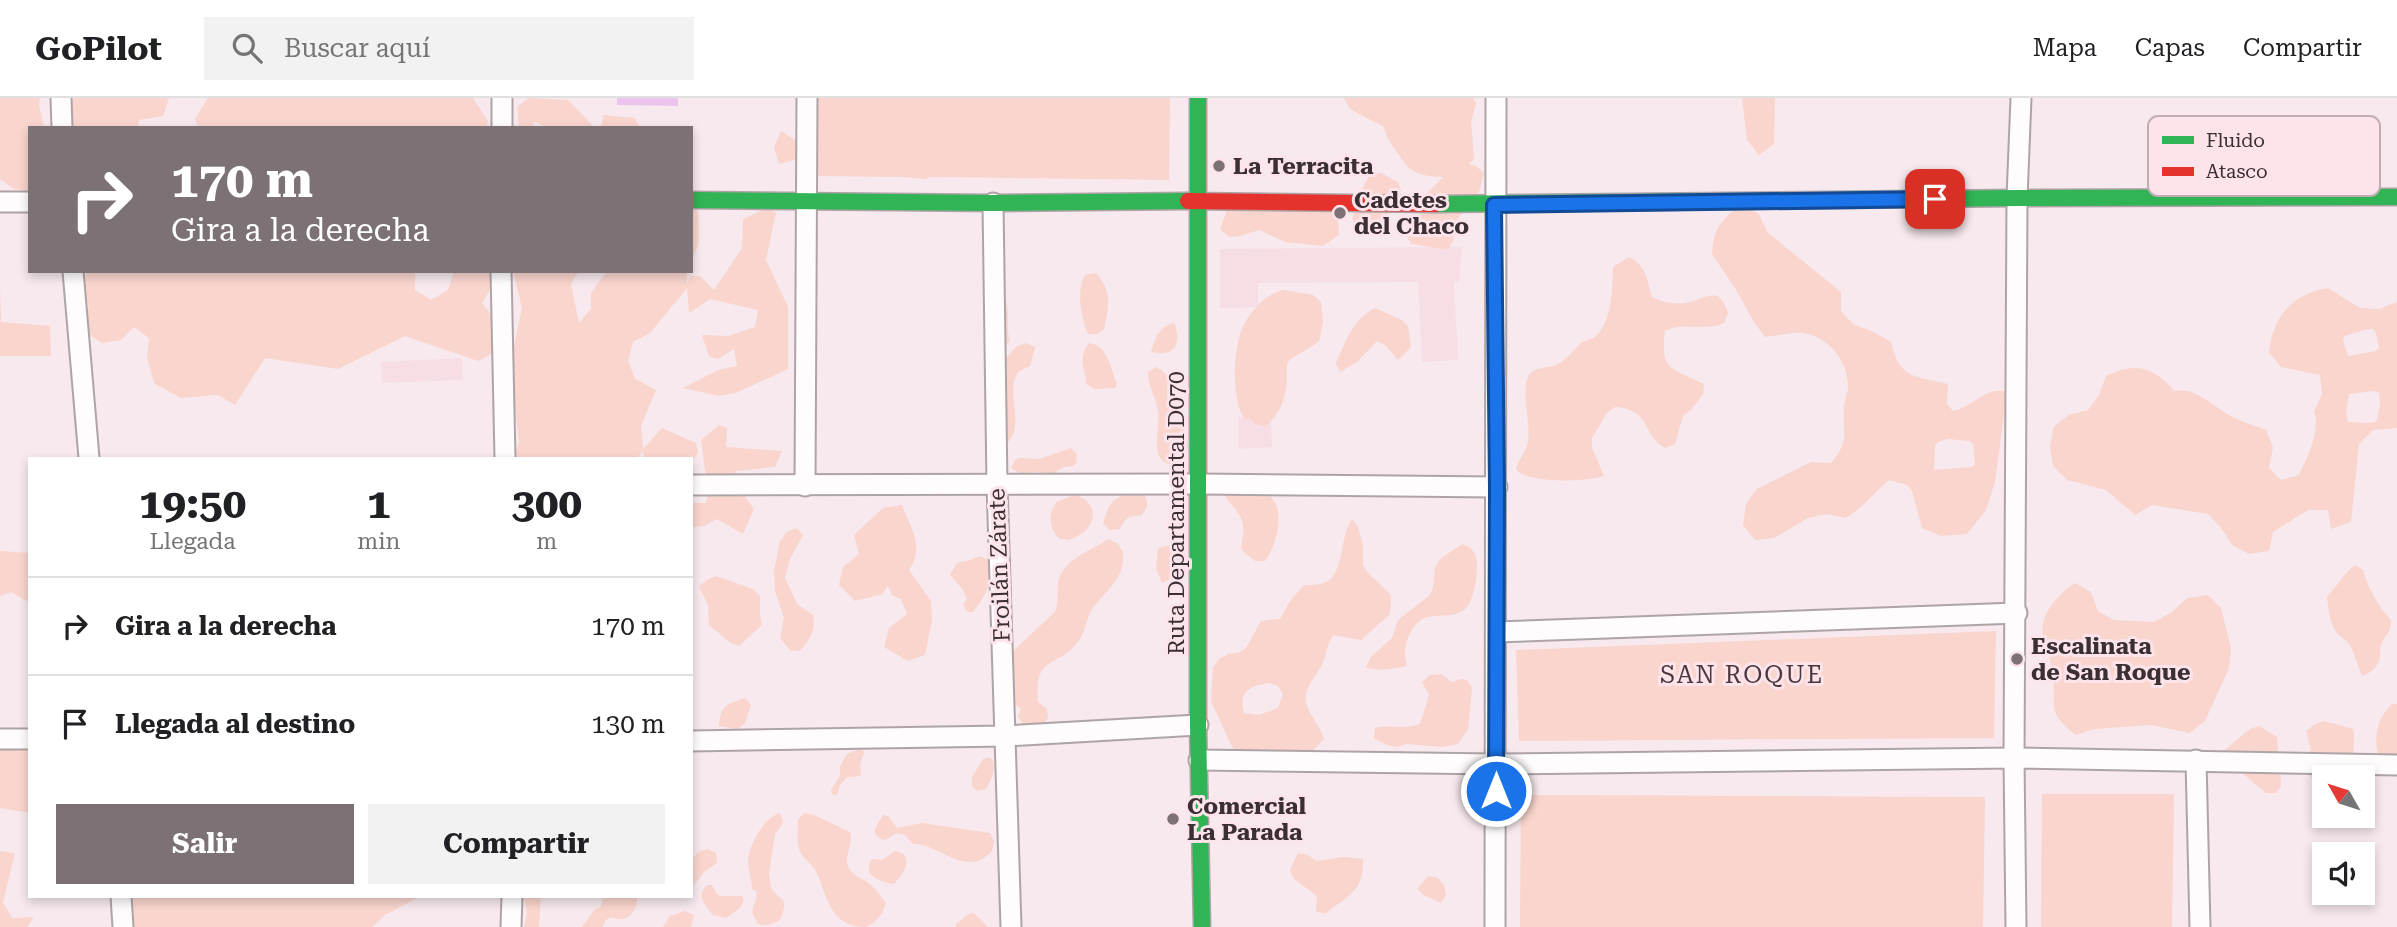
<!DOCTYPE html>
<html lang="es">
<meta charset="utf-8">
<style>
body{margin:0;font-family:"Roboto Serif",serif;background:#f2f2f2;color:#202124;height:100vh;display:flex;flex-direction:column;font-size:26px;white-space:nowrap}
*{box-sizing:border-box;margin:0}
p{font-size:23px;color:#757577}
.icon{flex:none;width:38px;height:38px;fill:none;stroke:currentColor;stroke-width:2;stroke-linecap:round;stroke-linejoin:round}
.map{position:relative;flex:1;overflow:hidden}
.details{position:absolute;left:28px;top:359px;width:665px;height:441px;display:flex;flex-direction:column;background:#fff;border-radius:0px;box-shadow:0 4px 10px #0003}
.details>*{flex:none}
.hud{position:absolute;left:28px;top:28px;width:665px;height:147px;border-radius:0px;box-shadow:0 4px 10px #0003;background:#7c7174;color:#fff;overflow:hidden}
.needle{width:46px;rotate:309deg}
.tools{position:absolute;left:2312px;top:667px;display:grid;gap:14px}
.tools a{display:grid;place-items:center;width:63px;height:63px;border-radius:0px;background:#fff;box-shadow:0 4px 10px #0003;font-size:35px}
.pin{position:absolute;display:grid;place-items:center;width:60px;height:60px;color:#fff;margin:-30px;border-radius:14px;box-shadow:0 4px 10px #0006}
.me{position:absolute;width:77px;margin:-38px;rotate:0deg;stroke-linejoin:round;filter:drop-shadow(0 0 5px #0008)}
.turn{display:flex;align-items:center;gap:24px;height:147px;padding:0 28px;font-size:32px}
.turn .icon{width:91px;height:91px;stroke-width:2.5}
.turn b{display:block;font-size:49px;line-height:60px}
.eta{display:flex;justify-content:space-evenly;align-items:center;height:119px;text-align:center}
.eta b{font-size:42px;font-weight:700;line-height:49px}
.primary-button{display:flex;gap:14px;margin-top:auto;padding:14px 28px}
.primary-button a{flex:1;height:80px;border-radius:0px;background:#7c7174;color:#fff;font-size:28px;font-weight:700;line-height:80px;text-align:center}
.primary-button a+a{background:#f2f2f2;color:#202124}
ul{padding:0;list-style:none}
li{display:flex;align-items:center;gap:21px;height:98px;padding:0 28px;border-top:2px solid #e0e0e0}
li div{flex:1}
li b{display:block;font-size:26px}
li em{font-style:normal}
header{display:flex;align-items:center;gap:42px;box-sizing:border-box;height:98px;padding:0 35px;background:#fff;border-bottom:2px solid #e0e0e0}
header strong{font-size:33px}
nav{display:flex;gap:38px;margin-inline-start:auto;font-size:24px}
.search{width:490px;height:63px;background:#f2f2f2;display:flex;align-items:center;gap:18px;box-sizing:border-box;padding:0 24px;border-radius:0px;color:#757577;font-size:26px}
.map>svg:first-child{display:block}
.built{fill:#f7dee5}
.green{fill:#f9d5ce;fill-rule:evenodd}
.water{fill:#ebc5ee}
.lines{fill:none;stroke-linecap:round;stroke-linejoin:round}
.street-casing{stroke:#aea4a7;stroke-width:23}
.fast-casing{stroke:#aea4a7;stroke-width:19}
.jam-casing{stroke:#aea4a7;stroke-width:19}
.street{stroke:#fefcfc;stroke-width:19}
.fast{stroke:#30b455;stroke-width:16}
.jam{stroke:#e5322d;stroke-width:16}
.route-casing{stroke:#114b97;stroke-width:18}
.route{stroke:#1a73e8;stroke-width:12}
.poi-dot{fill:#7c7174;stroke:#fde3ea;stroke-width:2.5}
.labels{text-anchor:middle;stroke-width:6;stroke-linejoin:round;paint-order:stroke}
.poi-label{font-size:23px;font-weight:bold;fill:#3a3033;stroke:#fde3ea;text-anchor:start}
.street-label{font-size:23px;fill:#3a3033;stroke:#fde3ea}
.neighbourhood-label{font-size:24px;letter-spacing:2px;fill:#4b373d;stroke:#fde3ea}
.key{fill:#fde3ea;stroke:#c2adb3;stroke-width:2}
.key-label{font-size:19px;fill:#3a3033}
</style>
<header>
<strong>GoPilot</strong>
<div class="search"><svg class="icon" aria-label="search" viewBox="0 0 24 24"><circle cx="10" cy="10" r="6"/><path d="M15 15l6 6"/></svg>Buscar aquí</div>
<nav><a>Mapa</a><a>Capas</a><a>Compartir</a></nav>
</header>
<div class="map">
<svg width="2397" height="829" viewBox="0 0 2397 829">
<rect width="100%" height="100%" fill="#f7e9ed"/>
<g class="built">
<polygon points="1462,149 1459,184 1454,185 1458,262 1422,264 1418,184 1258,185 1258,209 1220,210 1220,151"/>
<polygon points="462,260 463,282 382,285 381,264"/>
<polygon points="1271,318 1272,349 1239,351 1238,319"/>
</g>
<g class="green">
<polygon points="0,0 40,0 39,7 44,30 30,30 30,93 14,91 0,81"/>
<polygon points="56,0 169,0 163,18 139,22 138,30 58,30"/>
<polygon points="208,0 473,0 488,23 486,30 199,30 195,21"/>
<polygon points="529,0 568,2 592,27 591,30 548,30 533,23 534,30 519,30 517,9"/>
<polygon points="816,0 1170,0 1169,82 930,79 925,81 902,79 814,78"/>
<path d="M 1344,0 L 1473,0 L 1476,6 L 1471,23 L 1474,61 L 1469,66 L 1476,68 L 1484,75 L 1479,94 L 1456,123 L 1453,143 L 1448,151 C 1435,151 1424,147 1411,146 L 1407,138 L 1419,118 L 1425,98 L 1443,79 C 1418,78 1410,75 1397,54 C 1391,46 1386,39 1384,29 L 1350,11 Z"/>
<polygon points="1742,0 1775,0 1774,46 1759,57 1747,42"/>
<polygon points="603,17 635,20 640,30 601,30"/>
<polygon points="781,33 795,42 798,61 779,66 774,49"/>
<polygon points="1381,75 1398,84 1401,93 1378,136 1368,133 1352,122 1361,93 1370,76"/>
<path d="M 691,106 L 697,108 C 699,128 703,145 691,162 Z"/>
<path d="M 1741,106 L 1759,116 L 1767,134 L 1841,194 L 1841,213 L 1854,227 L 1872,233 L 1891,244 C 1899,281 1915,278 1948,286 L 1947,306 L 1953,313 C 1973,309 1986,287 2007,294 L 1995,384 L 1986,412 L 1967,436 L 1941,438 L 1922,430 L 1912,393 L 1907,387 L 1889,382 C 1874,395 1863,410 1845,420 L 1827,416 L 1808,420 L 1774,440 L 1755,442 L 1743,427 L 1746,406 L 1757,391 L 1811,364 L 1831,365 C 1851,341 1842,337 1844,310 C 1844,302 1848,296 1848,288 C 1848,263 1829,239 1803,235 C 1791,234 1776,238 1765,239 L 1754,224 L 1735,190 L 1712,156 C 1714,129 1721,123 1741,106 ZM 1948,341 L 1969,343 L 1973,346 L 1975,366 L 1972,369 L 1934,372 L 1935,348 L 1938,344 Z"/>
<polygon points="1337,108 1339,137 1323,148 1285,144 1259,132 1241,138 1230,139 1220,132 1227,112"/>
<polygon points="769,109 776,115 766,162 788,209 788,271 736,295 719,298 683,290 718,272 737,268 734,251 718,261 709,258 702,237 729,238 755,229 758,212 710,201 689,215 687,190 650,235 633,244 628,263 635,281 656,292 641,328 643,351 662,330 696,345 698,355 691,365 691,360 644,360 643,353 637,360 514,360 519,344 510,266 522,210 513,173 579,173 571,186 579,225 591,211 591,195 604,177 611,173 687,173 687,186 690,178 700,178 714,192 742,150 743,121"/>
<path d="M 1629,159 C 1646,167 1647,182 1652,199 C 1663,205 1679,207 1691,204 C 1701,201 1707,196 1718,198 L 1724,205 L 1728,215 L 1724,225 C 1705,234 1684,223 1665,233 C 1660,273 1671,270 1704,286 L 1703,296 L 1691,312 L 1683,318 L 1675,346 L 1665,350 C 1641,337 1653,312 1615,309 L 1607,315 L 1592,340 L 1592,350 L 1604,378 C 1582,384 1533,386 1516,372 C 1518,362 1527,353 1528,343 C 1531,325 1521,295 1528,279 C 1533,268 1546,271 1556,267 C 1566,262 1573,254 1580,246 C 1586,241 1593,242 1598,236 C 1613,219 1612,190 1613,169 Z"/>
<polygon points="87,173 415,173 415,192 431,202 448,192 454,173 487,173 495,183 482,205 494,220 495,254 478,263 405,238 338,271 265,260 235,307 218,297 181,300 154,285 147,259 149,240 134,229 121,242 102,245 81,231 89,209 83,190"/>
<path d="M 1096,175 C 1112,192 1109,209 1104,231 L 1097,236 L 1088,236 C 1081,219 1076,193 1085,177 Z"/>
<polygon points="0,187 1,224 50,228 51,258 0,258"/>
<path d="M 2328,190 L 2360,210 L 2379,211 L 2397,204 L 2397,330 L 2373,332 L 2359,346 L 2351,424 L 2331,431 L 2328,412 L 2308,412 L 2273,434 L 2269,453 L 2249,456 L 2232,447 L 2222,431 L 2208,416 L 2152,407 L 2135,417 L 2106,392 L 2067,382 L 2053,368 L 2050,348 L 2054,328 L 2069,317 L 2088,312 L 2099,297 L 2106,278 C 2136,264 2153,268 2174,293 C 2194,288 2213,308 2229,317 C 2241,324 2254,327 2266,332 L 2273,349 L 2269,370 L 2281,382 L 2299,377 C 2307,360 2321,332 2314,313 L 2322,296 L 2320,277 L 2281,269 L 2269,254 C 2273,218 2292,196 2328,190 ZM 2368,231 L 2373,231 L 2376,235 L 2379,250 L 2376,253 L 2348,258 L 2343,242 L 2345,238 ZM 2374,293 L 2379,295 L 2380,305 L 2377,323 L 2372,325 L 2348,324 L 2346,316 L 2349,296 Z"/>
<path d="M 1284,192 L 1313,197 L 1321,204 L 1323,224 L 1319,243 C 1312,250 1291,259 1288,264 C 1286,268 1287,275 1287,280 C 1286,299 1281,316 1265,328 L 1256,326 L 1249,320 L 1245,322 C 1231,302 1233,253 1242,231 C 1249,214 1266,195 1284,192 Z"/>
<path d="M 1001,194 C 1014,214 1004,222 1010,243 L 1003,249 Z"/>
<path d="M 1375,210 L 1402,222 L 1408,228 L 1411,249 L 1398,262 L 1386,248 L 1377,243 L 1357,264 L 1340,274 L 1336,265 C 1345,245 1354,219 1375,210 Z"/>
<path d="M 1174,225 C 1179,235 1180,254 1164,255 C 1160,256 1156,254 1151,254 C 1156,239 1158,229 1174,225 Z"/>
<path d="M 1026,245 L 1035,249 L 1030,268 C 1026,271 1020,271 1017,276 C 1005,296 1026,327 1007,345 L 1004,340 L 1005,261 L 1016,249 Z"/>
<path d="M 1089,245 C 1108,247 1111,272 1117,286 L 1115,290 L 1095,291 L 1086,286 C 1087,273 1076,261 1089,245 Z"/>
<path d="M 1156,269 C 1184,282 1167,308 1176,329 L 1185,332 L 1189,350 L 1177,367 C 1146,367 1161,332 1158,313 C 1156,299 1148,289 1148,274 Z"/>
<polygon points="719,327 727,330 726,349 782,353 775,369 736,373 732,381 754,411 743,436 717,421 704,428 691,429 691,405 706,405 708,396 701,342"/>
<path d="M 1071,350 L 1077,356 L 1076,366 C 1070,370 1066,367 1060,371 C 1055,373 1056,376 1050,377 C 1041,379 1048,375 1039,374 C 1028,374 1022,378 1011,370 L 1015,362 L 1020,360 L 1039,361 Z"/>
<path d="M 1224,392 C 1235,393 1253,390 1263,394 C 1289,403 1277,448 1265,463 L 1255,463 L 1241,451 C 1243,438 1246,428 1239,416 C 1233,406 1226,405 1224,392 Z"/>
<path d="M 1142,394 C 1149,403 1149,409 1141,418 C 1129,417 1125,420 1120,431 L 1110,432 L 1103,426 C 1110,399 1116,398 1142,394 Z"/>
<path d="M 1075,397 C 1092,401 1100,419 1085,433 C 1081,437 1074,439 1069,442 L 1058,440 C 1049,427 1048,418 1056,404 Z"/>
<path d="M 902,407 C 911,431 925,449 909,472 L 931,503 L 932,522 L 925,557 L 908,563 L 884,549 L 889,530 L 907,516 L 901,501 L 892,497 L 888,488 L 882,496 L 855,503 L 839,487 L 843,469 L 859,456 L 854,437 L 883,410 Z"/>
<path d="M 1352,421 L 1358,429 L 1363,447 L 1363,467 L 1368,475 L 1391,497 L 1390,516 L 1361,542 L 1333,537 C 1327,546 1327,555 1323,564 C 1318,577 1302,591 1306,605 C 1310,618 1320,628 1324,641 L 1305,661 L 1239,656 L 1232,649 L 1211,603 L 1213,569 L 1219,561 L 1228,556 L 1238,555 L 1246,550 L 1261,523 L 1280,521 L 1290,503 L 1304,487 C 1311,487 1320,487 1327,484 C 1344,475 1340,437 1352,421 ZM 1269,585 L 1278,588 L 1283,596 L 1278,610 L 1259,617 L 1244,615 C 1238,593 1250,588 1269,585 Z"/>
<path d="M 796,430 L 803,437 L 790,461 L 785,480 L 797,506 L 813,517 C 816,533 810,541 800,553 L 790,552 L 780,540 L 784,520 L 775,493 L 774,473 L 780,443 L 787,434 Z"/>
<path d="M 1109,441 L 1118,446 L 1123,454 C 1125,485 1104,491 1090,515 C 1085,525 1085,536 1077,545 C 1056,571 1034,556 1038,604 L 1047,611 L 1048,620 L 1042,628 L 1033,631 L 1024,626 L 1018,619 L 1021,611 L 1006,598 L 1011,555 L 1055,514 C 1059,504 1057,497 1058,487 C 1060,462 1092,452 1109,441 Z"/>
<path d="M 1178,445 C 1184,460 1177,479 1162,485 L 1156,471 L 1158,450 Z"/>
<path d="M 1462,446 C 1468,448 1472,450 1475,456 C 1480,466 1475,505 1464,512 C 1444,525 1423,507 1409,537 C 1404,549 1404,556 1407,568 C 1393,571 1381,574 1366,569 L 1371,559 L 1392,540 L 1398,522 L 1429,498 L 1433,490 L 1435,470 L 1439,462 Z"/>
<polygon points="0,453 30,455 30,505 11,494 0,498"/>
<path d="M 980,458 L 988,462 C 994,483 986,498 973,514 L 968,514 L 963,507 L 967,501 L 963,492 L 950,477 L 957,465 L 971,462 Z"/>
<path d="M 2355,467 L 2363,472 C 2367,488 2379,510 2391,522 C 2392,537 2384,536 2381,547 C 2379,551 2381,555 2380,559 C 2378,569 2371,575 2362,578 C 2360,573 2352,550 2350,547 C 2347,542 2341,540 2337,535 C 2330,527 2328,509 2327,498 C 2338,488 2343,476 2355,467 Z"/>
<polygon points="716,478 753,491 760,498 760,518 762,527 739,548 731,545 709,527 708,507 699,488 707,482"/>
<path d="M 2075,485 L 2091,494 L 2098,513 L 2114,522 L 2154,524 L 2172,514 L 2187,500 L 2208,497 L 2221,510 L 2231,550 L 2229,570 L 2205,623 L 2189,635 L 2151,627 L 2094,631 L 2076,637 C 2042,612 2059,602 2052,570 C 2050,559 2045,549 2043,538 C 2039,517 2058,496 2075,485 Z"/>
<polygon points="1996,533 1994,640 1519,643 1516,552"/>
<path d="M 1441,576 L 1452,584 L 1462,581 L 1467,582 L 1472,590 L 1468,631 L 1458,646 L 1443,649 L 1406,646 L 1397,649 L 1387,647 L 1374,640 L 1375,630 C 1389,626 1404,632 1420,626 L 1429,597 L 1422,584 L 1430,577 Z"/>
<path d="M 745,600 L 751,607 L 745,625 L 738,631 L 719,628 C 721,607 725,607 745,600 Z"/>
<path d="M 2392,606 L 2397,606 L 2397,676 L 2381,667 C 2373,644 2374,624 2392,606 Z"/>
<path d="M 2324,623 L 2353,631 C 2356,641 2352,670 2348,679 L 2324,681 L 2313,678 L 2313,681 L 2299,667 L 2311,652 L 2306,633 L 2314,627 Z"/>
<polygon points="2259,628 2277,639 2281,688 2276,695 2266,695 2220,656 2250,631"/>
<polygon points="0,638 30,645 30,715 0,710"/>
<polygon points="860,651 864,654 860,667 861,678 847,679 840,687 837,697 832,696 831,692 840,678 840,669 847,656"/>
<path d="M 989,659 L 993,662 C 996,672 991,682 986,691 L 977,693 L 972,688 L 972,679 L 983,661 Z"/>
<polygon points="2042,696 2174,696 2172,829 2041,829"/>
<polygon points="1521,697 1985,699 1983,829 1520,829"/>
<path d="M 780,715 L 783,723 L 781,728 L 775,736 L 769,775 L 771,790 C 783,806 789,799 780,822 C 772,826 764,829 756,825 L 757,823 C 746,811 759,806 756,793 L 752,791 C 752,781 748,772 748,762 C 749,746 765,719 780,715 Z"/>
<path d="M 805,715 L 814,717 L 850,734 C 853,745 848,750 847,761 C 846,777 863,779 872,788 C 877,793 881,799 886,805 C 883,815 876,826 865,829 C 830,829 826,796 817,775 C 813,766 804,762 800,754 C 796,744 798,731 798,721 Z"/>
<path d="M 883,717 L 888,718 L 897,730 L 922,725 L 990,735 L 994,743 L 992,753 C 966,782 940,745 913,746 L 905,737 C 902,736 898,735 895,736 C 886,740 886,747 875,736 L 875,731 Z"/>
<polygon points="707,751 716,755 717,765 705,773 693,788 691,762 698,754"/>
<polygon points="0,753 15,755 3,804 12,820 34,819 27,829 0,829"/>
<path d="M 895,753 L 904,756 C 910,768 902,777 894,786 C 880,784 861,777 872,761 L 882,762 Z"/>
<path d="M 1298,755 L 1308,757 L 1316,763 L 1344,759 L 1363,761 C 1364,793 1349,797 1326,815 L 1316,814 L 1317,798 L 1294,781 L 1290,772 Z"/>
<polygon points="1428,778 1438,780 1444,787 1446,797 1441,805 1424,797 1417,791"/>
<path d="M 707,787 L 712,787 L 717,796 L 721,798 L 742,798 L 744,802 L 740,810 L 726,820 L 713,817 C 704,807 696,797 707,787 Z"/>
<polygon points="129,798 421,798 385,817 372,829 130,829"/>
<polygon points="524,798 541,798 539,829 524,829 527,815"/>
<path d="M 603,798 L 637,798 C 638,807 633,820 622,821 C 618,822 614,819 610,820 C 605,821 604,825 603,829 L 582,829 L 595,811 L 601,809 Z"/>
<polygon points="685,813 694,817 691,829 663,829 670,818"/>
<polygon points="974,815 988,829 956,829 956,826 969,816"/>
</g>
<polygon class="water" points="617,0 678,0 678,8 617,7"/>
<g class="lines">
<defs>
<g id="street">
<polyline points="61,0 62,30"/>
<polyline points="502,30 502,0"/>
<polyline points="0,104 30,104"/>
<polyline points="993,105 997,387 1011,829"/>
<polyline points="73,173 89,360"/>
<polyline points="501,173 505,360"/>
<polyline points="691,387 1199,386 1497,389"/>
<polyline points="805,388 807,0"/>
<polyline points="1496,534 2017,515"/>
<polyline points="0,641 30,641"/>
<polyline points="691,643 1005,638 1198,627"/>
<polyline points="1199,662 1496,666 2014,660 2397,667"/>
<polyline points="2196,662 2200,829"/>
<polyline points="121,798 123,829"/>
<polyline points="511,829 512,798"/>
<polyline points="1495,829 1496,0"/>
<polyline points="2016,829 2014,660 2017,100 2021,0"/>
</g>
<g id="fast">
<polyline points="1198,0 1198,627 1202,829"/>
<polyline points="691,102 993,105 1188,103"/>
<polyline points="1436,106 2017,100 2397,99"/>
</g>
<polyline id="jam" points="1188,103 1436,106"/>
</defs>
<use href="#street" class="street-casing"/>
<use href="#fast" class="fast-casing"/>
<use href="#jam" class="jam-casing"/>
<use href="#street" class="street"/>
<use href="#fast" class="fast"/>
<use href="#jam" class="jam"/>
</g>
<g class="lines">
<defs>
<polyline id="route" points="1496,693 1497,389 1494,107 1935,101"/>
</defs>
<use href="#route" class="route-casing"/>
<use href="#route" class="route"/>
</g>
<g class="poi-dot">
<circle cx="1219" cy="68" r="7"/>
<circle cx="1340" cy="115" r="7"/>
<circle cx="2017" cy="561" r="7"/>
<circle cx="1173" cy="721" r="7"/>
</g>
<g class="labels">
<g class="poi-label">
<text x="1233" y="76">La Terracita</text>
<text x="1354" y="110">Cadetes<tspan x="1354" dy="26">del Chaco</tspan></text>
<text x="2031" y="556">Escalinata<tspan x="2031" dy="26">de San Roque</tspan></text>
<text x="1187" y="716">Comercial<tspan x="1187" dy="26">La Parada</tspan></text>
</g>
<g class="street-label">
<text transform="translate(1176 415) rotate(-90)" y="8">Ruta Departamental D070</text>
<text transform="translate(999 467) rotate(-92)" y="8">Froilán Zárate</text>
</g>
<g class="neighbourhood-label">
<text x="1742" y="585">SAN ROQUE</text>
</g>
</g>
<rect x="2148" y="18" width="232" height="80" rx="10" class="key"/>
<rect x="2162" y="38" width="32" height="8" fill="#30b455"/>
<rect x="2162" y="69" width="32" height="9" fill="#e5322d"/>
<g class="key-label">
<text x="2206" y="49">Fluido</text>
<text x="2206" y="80">Atasco</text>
</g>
</svg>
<div class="tools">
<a><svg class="needle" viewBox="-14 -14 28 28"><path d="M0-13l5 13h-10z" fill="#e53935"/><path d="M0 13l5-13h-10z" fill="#757577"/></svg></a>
<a><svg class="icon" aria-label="sound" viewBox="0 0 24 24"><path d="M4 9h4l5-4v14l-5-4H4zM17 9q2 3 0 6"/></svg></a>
</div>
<div class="pin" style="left:1935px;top:101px;background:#d93025"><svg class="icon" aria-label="arrive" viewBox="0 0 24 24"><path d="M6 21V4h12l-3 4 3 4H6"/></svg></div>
<svg class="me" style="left:1496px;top:693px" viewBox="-20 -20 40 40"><circle r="17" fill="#1a73e8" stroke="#fff" stroke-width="3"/><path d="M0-11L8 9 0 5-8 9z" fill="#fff"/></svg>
<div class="hud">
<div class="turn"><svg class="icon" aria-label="right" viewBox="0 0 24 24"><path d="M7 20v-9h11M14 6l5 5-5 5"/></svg><div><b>170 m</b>Gira a la derecha</div></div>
</div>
<section class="details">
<div class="eta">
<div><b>19:50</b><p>Llegada</p></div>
<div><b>1</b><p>min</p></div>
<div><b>300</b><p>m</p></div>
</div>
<ul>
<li><svg class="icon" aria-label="right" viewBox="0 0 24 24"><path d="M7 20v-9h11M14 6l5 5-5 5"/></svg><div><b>Gira a la derecha</b></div><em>170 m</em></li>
<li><svg class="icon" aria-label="arrive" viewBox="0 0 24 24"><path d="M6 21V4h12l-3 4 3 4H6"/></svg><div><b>Llegada al destino</b></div><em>130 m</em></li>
</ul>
<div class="primary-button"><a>Salir</a><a>Compartir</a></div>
</section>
</div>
